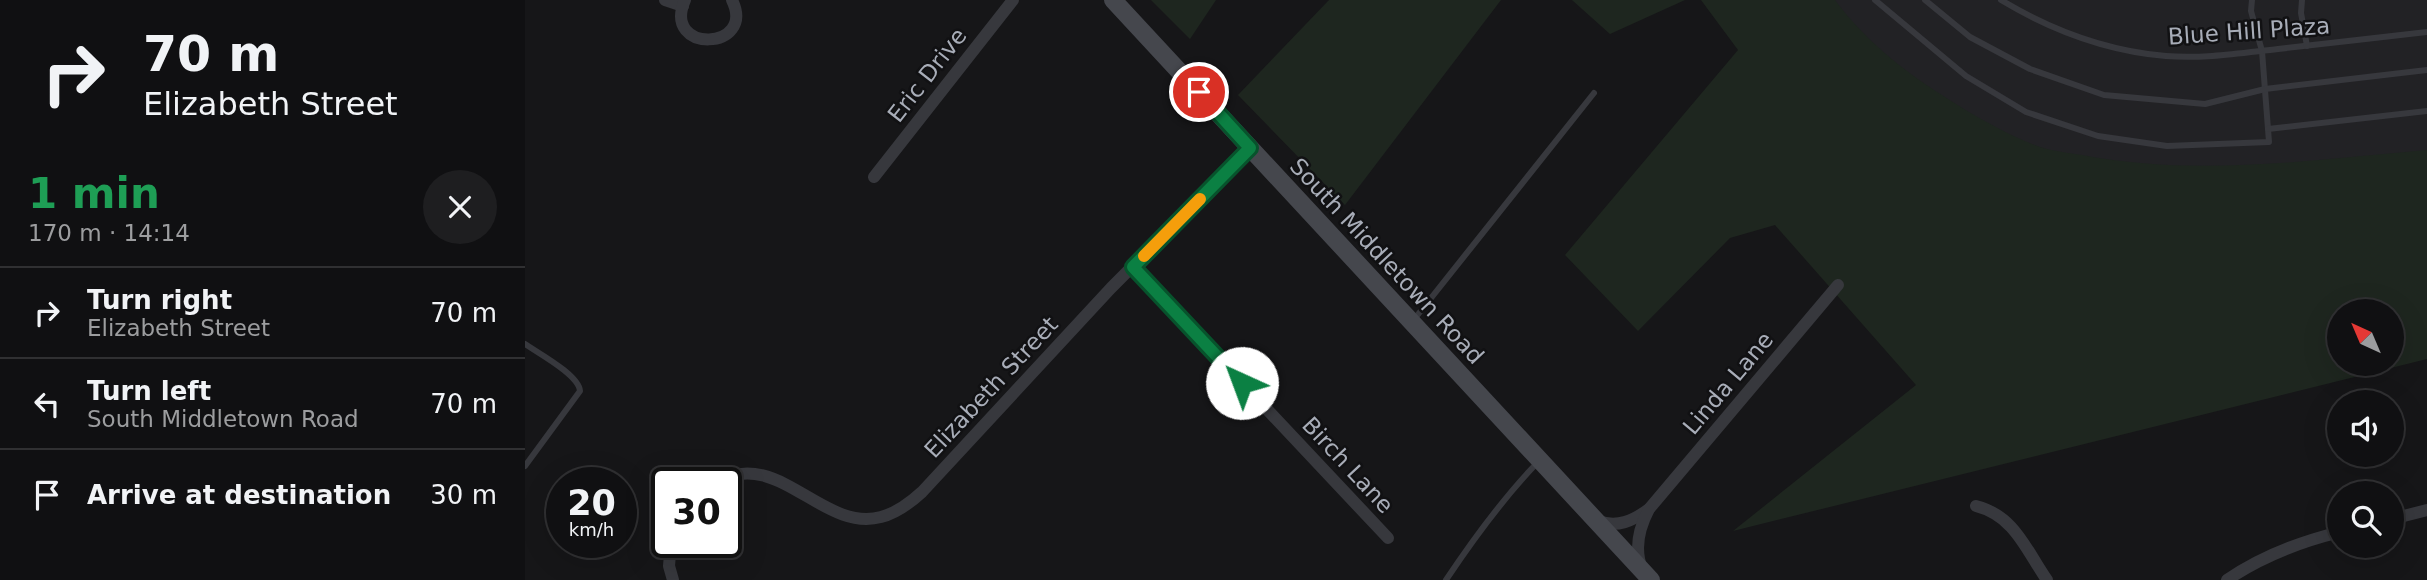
<!DOCTYPE html>
<meta charset="utf-8">
<style>
body{margin:0;font-family:"DejaVu Sans",sans-serif;background:#1e1e20;color:#f1f3f6;height:100vh;display:flex;flex-direction:column;font-size:26px;white-space:nowrap}
*{box-sizing:border-box;margin:0}
p{font-size:23px;color:#9c9d9f}
.icon{flex:none;width:38px;height:38px;fill:none;stroke:currentColor;stroke-width:2;stroke-linecap:round;stroke-linejoin:round}
.map{position:relative;flex:1;overflow:hidden}
.drawer{display:flex;flex-direction:column;background:#101012;width:525px}
.drawer>*{flex:none}
.top-card{background:#101012;color:#f1f3f6;overflow:hidden}
.needle{width:46px;rotate:316deg}
.tools{position:absolute;left:1802px;top:299px;display:grid;gap:14px}
.tools a{display:grid;place-items:center;width:77px;height:77px;border-radius:50%;background:#101012;box-shadow:0 7px 28px #0002,0 0 0 2px #303032;font-size:35px}
.speed{position:absolute;left:21px;top:467px;display:flex;gap:14px;font-size:35px;font-weight:700;text-align:center}
.speed>*{display:grid;place-content:center;width:91px;height:91px;border-radius:50%;background:#101012;box-shadow:0 7px 28px #0002,0 0 0 2px #303032;line-height:1}
.speed small{font-size:18px;font-weight:400}
.speed .limit{border:4px solid #111;border-radius:10px;background:#fff;color:#111}
.pin{position:absolute;display:grid;place-items:center;width:60px;height:60px;color:#fff;margin:-30px;border:4px solid #fff;border-radius:50%;box-shadow:0 2px 7px #0007}
.me{position:absolute;width:77px;margin:-38px;rotate:317deg;stroke-linejoin:round;filter:drop-shadow(0 0 5px #0008)}
.turn{display:flex;align-items:center;gap:24px;height:147px;padding:0 28px;font-size:32px}
.turn .icon{width:91px;height:91px;stroke-width:2.5}
.turn b{display:block;font-size:49px;line-height:60px}
.round{display:grid;place-items:center;flex:none;width:74px;height:74px;border-radius:37px;background:#1e1e20}
.summary{display:flex;align-items:center;justify-content:space-between;height:119px;padding:0 28px}
h1{font-size:42px;font-weight:800;line-height:52px;color:#1e9e55}
ul{padding:0;list-style:none}
li{display:flex;align-items:center;gap:21px;height:91px;padding:0 28px;border-top:2px solid #303032}
li div{flex:1}
li b{display:block;font-size:26px}
li em{font-style:normal}
main{display:flex;flex:1;min-height:0}
.map>svg:first-child{display:block}
.built{fill:#222225}
.green{fill:#1e261f;fill-rule:evenodd}
.lines{fill:none;stroke-linecap:round;stroke-linejoin:round}
.lane{stroke:#37383d;stroke-width:6}
.street{stroke:#37383d;stroke-width:12}
.secondary{stroke:#45474d;stroke-width:18}
.route-casing{stroke:#07532c;stroke-width:18}
.route{stroke:#0b8043;stroke-width:12}
.slow{stroke:#f59e0b;stroke-width:12}
.labels{text-anchor:middle;stroke-width:5;stroke-linejoin:round;paint-order:stroke}
.street-label{font-size:23px;fill:#a8adb8;stroke:#111113}
</style>
<main>
<section class="drawer">
<div class="top-card">
<div class="turn"><svg class="icon" aria-label="right" viewBox="0 0 24 24"><path d="M7 20v-9h11M14 6l5 5-5 5"/></svg><div><b>70 m</b>Elizabeth Street</div></div>
</div>
<div class="summary"><div><h1>1 min</h1><p>170 m · 14:14</p></div><a class="round"><svg class="icon" aria-label="close" viewBox="0 0 24 24"><path d="M6 6l12 12M18 6L6 18"/></svg></a></div>
<ul>
<li><svg class="icon" aria-label="right" viewBox="0 0 24 24"><path d="M7 20v-9h11M14 6l5 5-5 5"/></svg><div><b>Turn right</b><p>Elizabeth Street</p></div><em>70 m</em></li>
<li><svg class="icon" aria-label="left" viewBox="0 0 24 24"><path d="M17 20v-9H6M10 6l-5 5 5 5"/></svg><div><b>Turn left</b><p>South Middletown Road</p></div><em>70 m</em></li>
<li><svg class="icon" aria-label="arrive" viewBox="0 0 24 24"><path d="M6 21V4h12l-3 4 3 4H6"/></svg><div><b>Arrive at destination</b></div><em>30 m</em></li>
</ul>
</section>
<div class="map">
<svg width="1902" height="580" viewBox="0 0 1902 580">
<rect width="100%" height="100%" fill="#161618"/>
<polygon class="built" points="1296,0 1902,0 1902,156 1598,176 1435,120"/>
<g class="green">
<polygon points="626,0 691,0 665,39"/>
<polygon points="804,0 976,0 820,205 713,95"/>
<polygon points="1047,0 1160,0 1085,34"/>
<path d="M 1176,0 L 1310,0 C 1338,38 1377,70 1417,95 C 1444,113 1484,136 1515,147 C 1528,151 1544,153 1557,155 C 1671,177 1788,160 1902,150 L 1902,359 L 1208,531 L 1391,385 L 1250,225 L 1205,238 L 1113,331 L 1040,255 L 1213,50 ZM 1815,312 L 1867,312 L 1867,364 L 1815,364 Z"/>
</g>
<g class="lines">
<g class="lane">
<polyline points="1350,0 1441,76 1501,112 1573,136 1642,146 1744,142 1737,51 1726,11 1727,0"/>
<polyline points="1400,0 1445,37 1505,69 1579,95 1680,104 1740,89 1902,70"/>
<path d="M 1476,0 C 1526,30 1582,51 1641,56 C 1678,59 1716,53 1753,49 C 1803,43 1852,38 1902,32"/>
<polyline points="1777,0 1776,13 1782,46"/>
<polyline points="1743,129 1902,111"/>
<polyline points="887,322 1069,93"/>
<path d="M 0,344 C 13,353 54,375 55,391 L 0,466"/>
<path d="M 921,580 C 949,538 979,497 1014,461"/>
</g>
<g class="street">
<polyline points="140,0 158,6"/>
<path d="M 160,0 C 136,54 232,51 207,0"/>
<polyline points="349,177 488,0"/>
<polyline points="608,267 863,538"/>
<path d="M 190,483 C 252,445 297,533 356,517 C 372,513 385,503 397,492 L 586,288 L 725,148"/>
<path d="M 1451,506 C 1490,516 1501,550 1522,580"/>
<polyline points="1867,519 1902,510"/>
<path d="M 1073,521 C 1092,528 1108,521 1124,509"/>
<polyline points="146,542 144,566 148,580"/>
<path d="M 1117,569 C 1109,549 1114,528 1124,509 L 1313,285"/>
<path d="M 1702,580 C 1737,556 1774,542 1815,532"/>
</g>
<polyline class="secondary" points="588,0 1126,580"/>
</g>
<g class="lines">
<defs>
<polyline id="route" points="674,92 725,148 608,267 717,383"/>
</defs>
<use href="#route" class="route-casing"/>
<use href="#route" class="route"/>
<polyline class="slow" points="619,256 675,199"/>
</g>
<g class="labels">
<g class="street-label">
<text transform="translate(1724 31) rotate(-4)" y="8">Blue Hill Plaza</text>
<text transform="translate(402 75) rotate(-52)" y="8">Eric Drive</text>
<text transform="translate(862 261) rotate(47)" y="8">South Middletown Road</text>
<text transform="translate(1203 383) rotate(-50)" y="8">Linda Lane</text>
<text transform="translate(466 387) rotate(-47)" y="8">Elizabeth Street</text>
<text transform="translate(823 465) rotate(47)" y="8">Birch Lane</text>
</g>
</g>
</svg>
<div class="tools">
<a><svg class="needle" viewBox="-14 -14 28 28"><path d="M0-13l5 13h-10z" fill="#e53935"/><path d="M0 13l5-13h-10z" fill="#9c9d9f"/></svg></a>
<a><svg class="icon" aria-label="sound" viewBox="0 0 24 24"><path d="M4 9h4l5-4v14l-5-4H4zM17 9q2 3 0 6"/></svg></a>
<a><svg class="icon" aria-label="search" viewBox="0 0 24 24"><circle cx="10" cy="10" r="6"/><path d="M15 15l6 6"/></svg></a>
</div>
<div class="speed"><div>20<small>km/h</small></div><div class="limit">30</div></div>
<div class="pin" style="left:674px;top:92px;background:#d93025"><svg class="icon" aria-label="arrive" viewBox="0 0 24 24"><path d="M6 21V4h12l-3 4 3 4H6"/></svg></div>
<svg class="me" style="left:717px;top:383px" viewBox="-20 -20 40 40"><circle r="19" fill="#fff"/><path d="M0-13L10 11 0 6-10 11z" fill="#0b8043"/></svg>
</div>
</main>
